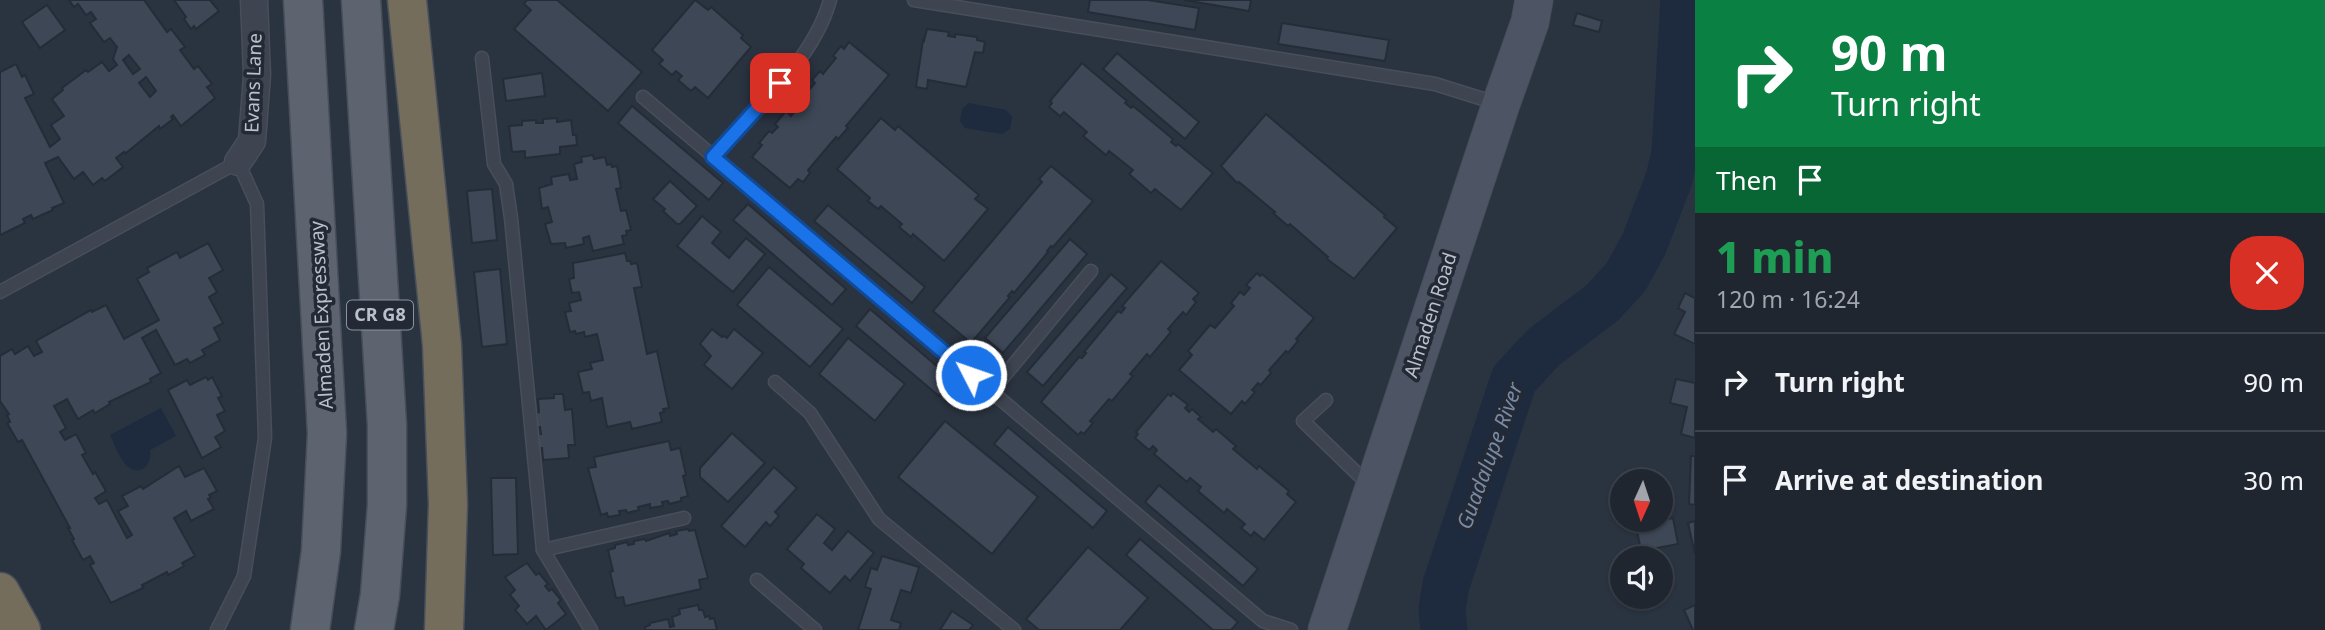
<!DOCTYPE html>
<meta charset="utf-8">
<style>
body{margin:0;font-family:"Noto Sans",sans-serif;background:#282e38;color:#f1f3f6;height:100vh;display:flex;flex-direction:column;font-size:26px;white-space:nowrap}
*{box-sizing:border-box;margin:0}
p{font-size:23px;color:#a2a5ab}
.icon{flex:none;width:38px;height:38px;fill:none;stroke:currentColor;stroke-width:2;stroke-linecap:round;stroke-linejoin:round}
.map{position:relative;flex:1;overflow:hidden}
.sheet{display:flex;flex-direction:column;background:#202630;width:630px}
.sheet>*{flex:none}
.guide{background:#0b8043;color:#fff;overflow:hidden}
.needle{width:46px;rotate:183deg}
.tools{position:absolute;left:1610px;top:469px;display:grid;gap:14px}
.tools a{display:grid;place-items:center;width:63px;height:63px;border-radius:50%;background:#202630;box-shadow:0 2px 5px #0004,0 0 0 2px #3d434c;font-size:35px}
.pin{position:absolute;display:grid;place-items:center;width:60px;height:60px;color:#fff;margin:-30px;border-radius:14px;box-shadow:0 4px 10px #0006}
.me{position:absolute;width:77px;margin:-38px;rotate:311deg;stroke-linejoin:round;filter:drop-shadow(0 0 5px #0008)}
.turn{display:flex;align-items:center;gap:24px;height:147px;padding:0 21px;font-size:32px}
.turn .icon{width:91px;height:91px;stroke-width:2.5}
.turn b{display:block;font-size:49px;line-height:60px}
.then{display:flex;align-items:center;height:66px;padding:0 21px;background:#0003;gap:14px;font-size:26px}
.round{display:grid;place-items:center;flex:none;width:74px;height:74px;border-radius:28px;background:#282e38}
.headline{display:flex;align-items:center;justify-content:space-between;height:119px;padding:0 21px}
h1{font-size:42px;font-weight:800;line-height:52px;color:#1e9e55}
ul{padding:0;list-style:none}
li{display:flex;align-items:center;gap:21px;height:98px;padding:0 21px;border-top:2px solid #3d434c}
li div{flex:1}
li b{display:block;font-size:26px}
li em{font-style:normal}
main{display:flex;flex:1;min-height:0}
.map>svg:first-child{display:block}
.water{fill:#1e2a3e}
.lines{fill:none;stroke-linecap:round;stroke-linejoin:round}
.river{stroke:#1e2a3e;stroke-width:47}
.building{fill:#3d4756;stroke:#252c38;stroke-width:2;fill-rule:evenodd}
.lane-casing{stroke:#484e5a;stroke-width:15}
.street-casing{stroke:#484e5a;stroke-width:29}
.secondary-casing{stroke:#484e5a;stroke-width:39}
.primary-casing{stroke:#484e5a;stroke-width:41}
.highway-casing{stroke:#49505b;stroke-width:41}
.lane{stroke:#3e4550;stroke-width:12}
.street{stroke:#3e4550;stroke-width:26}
.secondary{stroke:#4d5463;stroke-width:37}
.primary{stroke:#5d6470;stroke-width:38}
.highway{stroke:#756d5c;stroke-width:38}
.route-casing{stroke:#114b97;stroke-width:18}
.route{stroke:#1a73e8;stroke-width:12}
.labels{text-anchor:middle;stroke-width:7;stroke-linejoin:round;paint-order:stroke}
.shield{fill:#232a36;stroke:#8d939e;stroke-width:2}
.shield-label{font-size:18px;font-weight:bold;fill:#bbc0ca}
.street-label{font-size:19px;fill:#bbc0ca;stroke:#232a36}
.water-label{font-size:21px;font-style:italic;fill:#798aa5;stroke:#232a36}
</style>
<main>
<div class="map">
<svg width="1695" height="630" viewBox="0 0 1695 630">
<rect width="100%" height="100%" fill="#2a3340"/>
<g class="water">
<polygon points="969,103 1006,110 1012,117 1010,129 1002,134 965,128 960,121 962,109"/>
<path d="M 161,408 L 176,436 L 150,450 C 153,464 140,478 127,466 C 119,458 115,445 110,435 Z"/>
</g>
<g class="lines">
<polyline class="river" points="1444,630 1442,609 1446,585 1514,379 1544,347 1602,303 1626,277 1644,244 1669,179 1675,153 1684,0"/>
</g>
<g class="building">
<path d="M 69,0 L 144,0 L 167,32 L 171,29 L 185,47 L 180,50 L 194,69 L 198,66 L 212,84 L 207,87 L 215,98 L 181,126 L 173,115 L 171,117 L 173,119 L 160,129 L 159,126 L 126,153 L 124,152 L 116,158 L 123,167 L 105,181 L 102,178 L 93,185 L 83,172 L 74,179 L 58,157 L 45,163 L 64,203 L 52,208 L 53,210 L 33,219 L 31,215 L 23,219 L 25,223 L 0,235 L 0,72 L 16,64 L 22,77 L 25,75 L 34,94 L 25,98 L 50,147 L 60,139 L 51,125 L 64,116 L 52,99 L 63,90 L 62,88 L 86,70 L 88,72 L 102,62 L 109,71 L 117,65 L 113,59 L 117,47 L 110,38 L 104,42 L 90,23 L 96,19 L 91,12 L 86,15 L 78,4 L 74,7 ZM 129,55 L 140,69 L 133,74 L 123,60 ZM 146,77 L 156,91 L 150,97 L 139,83 Z"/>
<polygon points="174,0 210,0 219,11 196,29 194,26 191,29 184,19 186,17"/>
<polygon points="527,0 557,0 642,72 608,111 514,29 531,10 524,4"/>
<polygon points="695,0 708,10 711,7 743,35 741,38 751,47 708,98 695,87 691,91 678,80 682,76 676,71 672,75 659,64 663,60 652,50"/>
<polygon points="1090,0 1148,0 1199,8 1195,30 1088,12"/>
<polygon points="1184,0 1251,0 1249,11"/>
<polygon points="47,5 65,30 40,48 22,22"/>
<polygon points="1577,13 1602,21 1599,32 1573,25"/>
<polygon points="1282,23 1389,40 1385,61 1278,44"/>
<polygon points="927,29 949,32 948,36 955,37 955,34 977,37 977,40 985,42 983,53 975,52 966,87 928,80 927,89 916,87 923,40 924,41"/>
<polygon points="849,42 889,75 846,126 848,128 838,139 836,137 808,170 810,173 803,182 798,179 790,188 752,157 762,145 759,143 769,131 772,133 778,127 775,124 786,111 791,116 796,110 793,108 797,104 793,100 805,86 809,90 815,83 812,80 820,71 823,74 836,58 833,56 841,46 844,49"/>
<polygon points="1117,53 1199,122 1185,139 1103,69"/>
<polygon points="1082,63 1127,101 1125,103 1131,108 1133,106 1173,139 1171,142 1176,146 1178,144 1213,173 1181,210 1155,189 1151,193 1129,174 1133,170 1109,151 1106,155 1083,136 1087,132 1064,112 1060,116 1049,107 1052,103 1050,101"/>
<polygon points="542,73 545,96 506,101 503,79"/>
<polygon points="632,106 723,183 709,200 618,123"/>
<polygon points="1266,114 1385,215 1384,217 1397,228 1354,279 1327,259 1328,257 1290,224 1288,226 1273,213 1275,212 1239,182 1237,183 1221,166"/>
<polygon points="557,118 557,122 571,120 573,135 576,135 577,145 560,147 560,154 525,158 525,151 512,152 509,126 522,125 522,121 536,120 536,123 543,123 543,119"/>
<polygon points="881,118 895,130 898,126 979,195 975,199 988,209 944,261 913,234 911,237 899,227 902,224 881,206 878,209 868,201 870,198 837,169"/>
<polygon points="593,155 594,159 605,157 607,165 611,164 612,167 617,166 621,188 616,189 621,211 626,210 631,230 626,231 627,235 622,236 624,244 593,251 589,236 583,238 584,244 566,248 565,243 551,244 545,224 552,222 548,207 542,209 539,188 552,184 551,177 569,174 570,180 577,179 574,164 582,162 581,157"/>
<polygon points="1051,166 1093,201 1053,247 1051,246 1047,251 1048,252 1014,293 1012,291 1008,296 1010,297 971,343 933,311 1042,182 1039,179"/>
<polygon points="670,181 697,206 680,224 677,224 663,211 665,209 653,199"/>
<polygon points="492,189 497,240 472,243 467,191"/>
<polygon points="748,204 846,289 832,305 733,220"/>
<polygon points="828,205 925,287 912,303 814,221"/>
<polygon points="702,216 721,232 712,243 729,258 746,238 765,254 733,292 677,246"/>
<polygon points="1070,239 1087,254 1003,353 985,338"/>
<polygon points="208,243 223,270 209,278 217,292 209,297 223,323 214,328 220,340 202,350 205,355 190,363 187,359 175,365 156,330 142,338 161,373 150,379 151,382 109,402 110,404 95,413 93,410 78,419 67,399 54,406 66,428 60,432 65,440 76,434 86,453 82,455 93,474 95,472 106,491 95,498 99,504 107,500 127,538 132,535 118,511 128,506 122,496 141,486 143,489 179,466 185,477 204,468 217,491 209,495 211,498 208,499 214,509 191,521 186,511 174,518 195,556 182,563 184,566 168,575 167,572 142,585 143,588 111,603 90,565 94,563 90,556 83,560 72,540 74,539 68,528 70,528 22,440 18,442 7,423 10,422 7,415 9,414 0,401 0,356 12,349 15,354 28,346 34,356 42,352 36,341 91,310 92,312 106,305 124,339 159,320 137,279 149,272 147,268 177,252 180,258"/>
<polygon points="625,253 627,261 630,261 631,264 637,263 642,287 634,288 647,354 657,351 669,408 663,409 664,412 660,413 662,422 632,429 630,422 607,427 602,398 591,401 589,392 583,393 578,372 592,369 590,363 603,360 597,334 585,337 584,332 576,334 575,331 570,332 565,312 571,311 569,303 581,300 579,292 572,293 569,279 574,278 573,263"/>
<polygon points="1161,261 1199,293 1193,299 1196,302 1186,315 1183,312 1168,329 1171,332 1150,357 1147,354 1130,374 1133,376 1112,401 1109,399 1090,421 1093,423 1084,434 1081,432 1078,435 1041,402 1079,357 1082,358 1086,353 1084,352 1118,311 1121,313 1125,308 1122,306"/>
<polygon points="769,267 843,329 810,367 737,305"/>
<polygon points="500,269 507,344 482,347 474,272"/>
<polygon points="1257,273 1260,276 1262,274 1314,318 1296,339 1298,341 1288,353 1286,351 1269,370 1271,373 1261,385 1258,383 1252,390 1255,392 1245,404 1242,401 1231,414 1179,370 1192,355 1188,351 1210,325 1215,328 1234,306 1231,303 1240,292 1244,295 1250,288 1246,285"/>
<polygon points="1111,274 1127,288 1043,386 1027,372"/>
<polygon points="1685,293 1695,298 1695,344 1674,334 1685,312 1678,308"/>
<polygon points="870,309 953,380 939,396 856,326"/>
<polygon points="712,329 722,337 724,336 727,338 734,329 763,353 732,389 704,365 711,356 700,344"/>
<polygon points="848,338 905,384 875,421 819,374"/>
<polygon points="206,377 208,380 212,377 222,396 218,398 225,411 217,415 225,431 215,437 221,447 202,458 168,390 187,380 190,385"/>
<polygon points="1676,379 1695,383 1695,438 1681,434 1687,407 1670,403"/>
<polygon points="1173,393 1188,405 1185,408 1189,412 1192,409 1201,417 1198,419 1213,432 1216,429 1236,446 1233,449 1257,469 1259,466 1289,491 1287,494 1296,502 1264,540 1254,532 1251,536 1241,528 1245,524 1227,509 1224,513 1198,491 1201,487 1190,478 1187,482 1154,454 1157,450 1153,446 1149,450 1135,438 1138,434 1136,432 1168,394 1171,396"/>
<polygon points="554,394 563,394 565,410 572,409 575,445 568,445 569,458 543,460 542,448 539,448 538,434 541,434 540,427 537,427 536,413 539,412 538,399 554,398"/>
<polygon points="945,421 1038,497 992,554 898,477"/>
<polygon points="1008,427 1107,511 1093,528 994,444"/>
<polygon points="732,433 765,463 728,502 700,477 700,468"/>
<polygon points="669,441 671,450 680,448 686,475 683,476 688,496 681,498 681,501 669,504 668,501 662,502 663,506 650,508 650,504 638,507 639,510 627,513 626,510 619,511 620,515 608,517 607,513 601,515 588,468 596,467 594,457"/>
<polygon points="1691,456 1695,456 1695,505 1689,504"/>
<polygon points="774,467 797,488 775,512 779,516 770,526 766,522 745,547 721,526"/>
<polygon points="491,478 516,478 518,554 493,555"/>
<polygon points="1159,485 1258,569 1243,586 1145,502"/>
<polygon points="817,514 835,529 824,543 832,550 848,531 874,553 850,581 845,576 830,593 801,568 804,564 787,549"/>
<polygon points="1673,518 1678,544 1641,551 1636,526"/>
<polygon points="1695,521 1695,554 1688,523"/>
<polygon points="688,529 689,531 695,530 708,578 699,580 701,589 625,606 623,597 616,598 610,572 613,571 608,550 615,548 615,545 627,542 628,545 634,544 634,541 645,539 646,541 669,533 670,536 677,534 676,531"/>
<polygon points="1140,539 1238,622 1231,630 1213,630 1126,555"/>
<polygon points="1088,547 1148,598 1120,630 1039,630 1026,619"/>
<polygon points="882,556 919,567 911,593 901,590 891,620 901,623 899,630 858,630 871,589 865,587 871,568 877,570"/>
<polygon points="527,563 536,575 539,573 548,584 545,586 549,591 552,589 561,600 558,603 566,614 546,630 536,616 527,624 515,610 519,606 510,595 515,590 505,577"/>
<polygon points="698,605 699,610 703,610 705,617 709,616 710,619 714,618 717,630 645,630 645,627 650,625 650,623 668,619 670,627 674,626 672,617 680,614 679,609"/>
<polygon points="1695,605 1695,630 1693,630 1684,610"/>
<polygon points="952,611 973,625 969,630 940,630"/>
</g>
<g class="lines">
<defs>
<g id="lane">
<polyline points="914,0 1435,84 1499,104"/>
<polyline points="482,58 494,164 506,184 511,218 543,550 591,630"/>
<polyline points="643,97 1263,621 1291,630"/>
<path d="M 713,157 C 754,112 814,59 830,0"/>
<polyline points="0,292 238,162 257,204 265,438 244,576 217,630"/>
<polyline points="775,382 810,413 879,519 1014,630"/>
<polyline points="991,392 1091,271"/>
<polyline points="1326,400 1303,421 1370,486"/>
<polyline points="543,550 684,518"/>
<polyline points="757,580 815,630"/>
</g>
<polyline id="street" points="238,162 252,141 257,75 254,0"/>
<polyline id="secondary" points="1327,630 1501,104 1530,22 1534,0"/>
<g id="primary">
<polyline points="303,0 327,433 321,551 310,630"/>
<polyline points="361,0 387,425 387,505 380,595 374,630"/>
</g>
<g id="highway">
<polyline points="407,0 442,345 448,504 444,630"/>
<polyline points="0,592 21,630"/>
</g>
</defs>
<use href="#lane" class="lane-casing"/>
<use href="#street" class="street-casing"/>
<use href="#secondary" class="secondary-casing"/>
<use href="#primary" class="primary-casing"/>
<use href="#highway" class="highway-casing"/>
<use href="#lane" class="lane"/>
<use href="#street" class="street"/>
<use href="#secondary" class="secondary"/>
<use href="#primary" class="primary"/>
<use href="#highway" class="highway"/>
</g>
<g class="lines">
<defs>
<polyline id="route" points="780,83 713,157 971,375"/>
</defs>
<use href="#route" class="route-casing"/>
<use href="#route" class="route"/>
</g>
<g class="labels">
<rect class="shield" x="347" y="300.5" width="66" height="29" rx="5"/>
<g class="shield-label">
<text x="380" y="321">CR G8</text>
</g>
<g class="street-label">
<text transform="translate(253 83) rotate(-88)" y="7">Evans Lane</text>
<text transform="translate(321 315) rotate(-93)" y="7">Almaden Expressway</text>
<text transform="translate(1430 315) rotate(-72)" y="7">Almaden Road</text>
</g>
<g class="water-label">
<text transform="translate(1490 456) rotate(-70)" y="7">Guadalupe River</text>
</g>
</g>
</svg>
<div class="tools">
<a><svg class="needle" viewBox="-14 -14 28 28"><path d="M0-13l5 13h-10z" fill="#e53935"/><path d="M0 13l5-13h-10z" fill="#a2a5ab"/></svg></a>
<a><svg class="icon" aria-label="sound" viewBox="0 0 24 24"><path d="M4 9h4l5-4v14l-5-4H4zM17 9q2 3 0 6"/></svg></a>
</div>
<div class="pin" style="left:780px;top:83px;background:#d93025"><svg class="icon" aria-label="arrive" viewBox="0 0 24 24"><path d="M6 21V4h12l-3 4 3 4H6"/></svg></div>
<svg class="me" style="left:971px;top:375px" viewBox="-20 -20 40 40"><circle r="17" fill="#1a73e8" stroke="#fff" stroke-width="3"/><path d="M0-11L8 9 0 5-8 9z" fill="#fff"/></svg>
</div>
<section class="sheet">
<div class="guide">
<div class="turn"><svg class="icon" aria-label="right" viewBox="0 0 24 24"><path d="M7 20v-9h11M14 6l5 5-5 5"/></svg><div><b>90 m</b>Turn right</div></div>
<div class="then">Then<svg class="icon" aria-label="arrive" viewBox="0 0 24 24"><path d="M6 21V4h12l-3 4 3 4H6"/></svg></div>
</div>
<div class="headline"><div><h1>1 min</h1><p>120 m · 16:24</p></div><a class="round" style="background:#d93025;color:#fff"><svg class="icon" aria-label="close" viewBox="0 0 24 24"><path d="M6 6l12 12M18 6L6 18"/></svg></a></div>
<ul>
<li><svg class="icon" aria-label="right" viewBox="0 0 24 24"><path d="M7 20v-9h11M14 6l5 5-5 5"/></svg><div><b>Turn right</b></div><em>90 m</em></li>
<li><svg class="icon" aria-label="arrive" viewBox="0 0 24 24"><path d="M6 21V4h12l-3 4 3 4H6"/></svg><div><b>Arrive at destination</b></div><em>30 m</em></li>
</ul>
</section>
</main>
